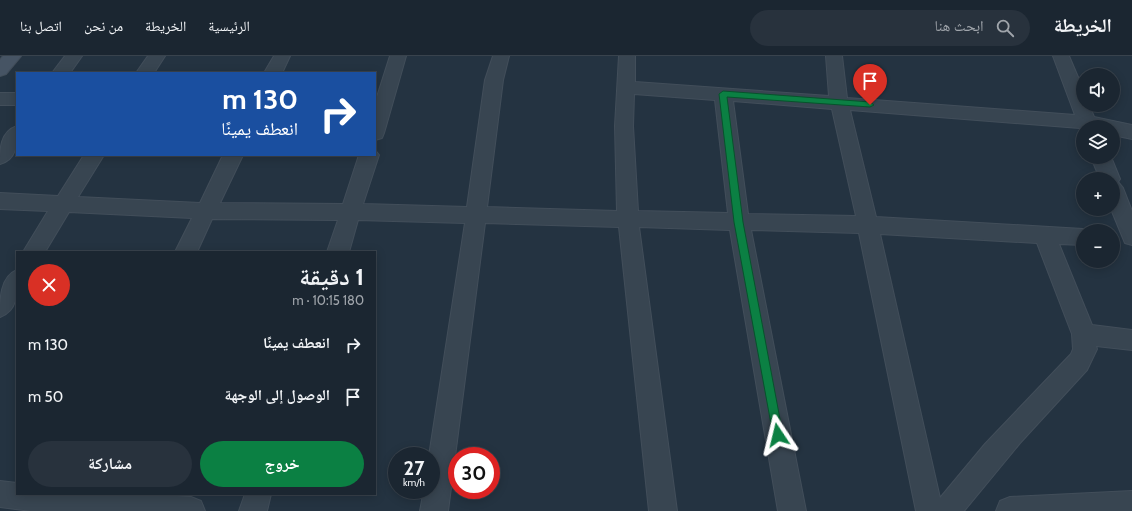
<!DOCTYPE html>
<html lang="ar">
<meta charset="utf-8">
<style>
body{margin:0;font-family:Cabin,"Noto Naskh Arabic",sans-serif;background:#28323d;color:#f1f3f6;direction:rtl;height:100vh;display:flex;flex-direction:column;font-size:15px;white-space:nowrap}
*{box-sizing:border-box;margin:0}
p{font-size:13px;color:#a0a5ab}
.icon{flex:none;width:22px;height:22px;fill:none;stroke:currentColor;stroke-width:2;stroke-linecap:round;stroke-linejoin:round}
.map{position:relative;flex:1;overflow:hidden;direction:ltr}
.panel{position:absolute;left:16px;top:195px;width:360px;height:244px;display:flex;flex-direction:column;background:#1b2631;border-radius:0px;box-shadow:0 2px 10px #0003,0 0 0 1px #39434d;direction:rtl}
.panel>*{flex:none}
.hud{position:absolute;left:16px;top:16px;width:360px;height:84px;border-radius:0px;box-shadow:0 2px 10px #0003,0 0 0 1px #39434d;direction:rtl;background:#1a4fa0;color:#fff;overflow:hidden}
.buttons{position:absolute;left:1076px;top:12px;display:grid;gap:8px}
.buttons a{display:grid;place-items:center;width:44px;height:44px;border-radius:50%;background:#1b2631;box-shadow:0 2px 10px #0003,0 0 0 1px #39434d;font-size:20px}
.speed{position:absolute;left:388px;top:391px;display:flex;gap:8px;font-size:20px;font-weight:700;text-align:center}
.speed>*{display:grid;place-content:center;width:52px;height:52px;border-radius:50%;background:#1b2631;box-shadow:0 2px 10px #0003,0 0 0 1px #39434d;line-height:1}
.speed small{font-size:10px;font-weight:400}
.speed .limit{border:6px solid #d22;background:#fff;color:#111}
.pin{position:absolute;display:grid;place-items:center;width:34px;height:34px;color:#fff;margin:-41px -17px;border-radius:50% 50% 50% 0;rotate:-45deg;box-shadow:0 0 4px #0007}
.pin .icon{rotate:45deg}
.me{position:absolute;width:44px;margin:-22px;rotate:350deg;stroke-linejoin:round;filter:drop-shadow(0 0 3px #0008)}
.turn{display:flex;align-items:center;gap:14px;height:84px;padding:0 12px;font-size:18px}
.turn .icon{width:52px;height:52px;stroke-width:2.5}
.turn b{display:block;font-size:28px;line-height:34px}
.round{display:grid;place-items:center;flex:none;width:42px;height:42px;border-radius:21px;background:#28323d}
.head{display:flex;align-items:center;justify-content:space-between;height:68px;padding:0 12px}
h1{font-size:24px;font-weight:700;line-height:30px}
.button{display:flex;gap:8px;margin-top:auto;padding:8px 12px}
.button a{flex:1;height:46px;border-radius:24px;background:#0b8043;color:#fff;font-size:16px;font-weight:700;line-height:46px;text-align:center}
.button a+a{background:#28323d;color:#f1f3f6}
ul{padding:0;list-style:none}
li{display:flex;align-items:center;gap:12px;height:52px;padding:0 12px}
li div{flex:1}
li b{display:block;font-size:15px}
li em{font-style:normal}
header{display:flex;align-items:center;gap:24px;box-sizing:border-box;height:56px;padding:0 20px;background:#1b2631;border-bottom:1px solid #39434d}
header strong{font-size:19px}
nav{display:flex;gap:22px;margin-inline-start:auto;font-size:14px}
.search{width:280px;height:36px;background:#28323d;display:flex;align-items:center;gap:10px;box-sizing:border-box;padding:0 14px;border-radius:22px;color:#a0a5ab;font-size:15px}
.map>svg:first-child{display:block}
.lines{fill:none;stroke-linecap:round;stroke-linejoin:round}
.street-casing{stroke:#424e5a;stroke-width:2}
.secondary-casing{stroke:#424e5a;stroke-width:2}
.street{fill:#384551;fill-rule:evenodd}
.secondary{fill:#465464;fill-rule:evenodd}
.route{fill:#0b8043;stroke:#07532c}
</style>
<header>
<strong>الخريطة</strong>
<div class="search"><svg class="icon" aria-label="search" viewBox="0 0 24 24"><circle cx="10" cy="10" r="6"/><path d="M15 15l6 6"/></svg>ابحث هنا</div>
<nav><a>الرئيسية</a><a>الخريطة</a><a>من نحن</a><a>اتصل بنا</a></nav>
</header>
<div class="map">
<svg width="1132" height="455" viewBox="0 0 1132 455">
<rect width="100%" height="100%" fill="#243341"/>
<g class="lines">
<defs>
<g id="street">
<polygon points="65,0 82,0 70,17 52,17"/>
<polygon points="148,0 165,0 154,17 136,17"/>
<polygon points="274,0 290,0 282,17 264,17"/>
<polygon points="390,0 406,0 384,77 382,82 375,84 375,47"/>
<path d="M 493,0 L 509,0 L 503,24 L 487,151 L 617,155 L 615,70 L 619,0 L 635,0 L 635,26 L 829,40 L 826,0 L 842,0 L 847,42 L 1075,59 L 1053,0 L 1069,0 L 1083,33 L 1083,49 L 1089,49 L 1094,61 L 1132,69 L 1132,83 L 1113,79 L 1113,71 L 1083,71 L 1083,76 L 1080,72 L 850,54 L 876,161 L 1083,173 L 1090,175 L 1083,175 L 1083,189 L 1059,188 L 1092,269 L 1132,274 L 1132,294 L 1096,290 L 1097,293 L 1087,314 L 1020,387 L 964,455 L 916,455 L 859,177 L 751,174 L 806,455 L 778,455 L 730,174 L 639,171 L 677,455 L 649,455 L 619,171 L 485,167 L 448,455 L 420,455 L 424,434 L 431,434 L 431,400 L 429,400 L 465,167 L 358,164 L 349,196 L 327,196 L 338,164 L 212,163 L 197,196 L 175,196 L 192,162 L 69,156 L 45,196 L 23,196 L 48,155 L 0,153 L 0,137 L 58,140 L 84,99 L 104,99 L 78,141 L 200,147 L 223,99 L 243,99 L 220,147 L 343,148 L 359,99 L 375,99 L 375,94 L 379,99 L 363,148 L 467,151 L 485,24 ZM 634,38 L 715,44 L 728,157 L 638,155 L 633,70 ZM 733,45 L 832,53 L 856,160 L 748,158 ZM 880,178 L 1037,187 L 1072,278 L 1073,293 L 1071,298 L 985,388 L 940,442 Z"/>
<rect x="0" y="37" width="17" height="12"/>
<path d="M 17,70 C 17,86 18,103 0,108 C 0,93 0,76 17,70 Z"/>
<polygon points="1091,101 1111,101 1120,123 1118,126 1123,132 1132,155 1132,189 1125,187 1111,153 1113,153 1113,123 1100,123"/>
<path d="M 17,214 C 17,232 20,254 0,261 C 0,243 0,221 17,214 Z"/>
<polygon points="0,425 17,427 17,438 145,438 191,441 201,445 205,455 31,455 0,451"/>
<polygon points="1132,435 1132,455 996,455 1000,445 1010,441"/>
<polygon points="245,438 271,438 267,455 239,455"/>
</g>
<polygon id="secondary" points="3,0 21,0 6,18 0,20 0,4"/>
</defs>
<use href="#street" class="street-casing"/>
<use href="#secondary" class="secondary-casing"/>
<use href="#street" class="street"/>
<use href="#secondary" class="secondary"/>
</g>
<polygon class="route" points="723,35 870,46 874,49 870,51 727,41 743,166 783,379 782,383 778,384 774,383 773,379 734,166 719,38"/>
</svg>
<div class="buttons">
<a><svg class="icon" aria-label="sound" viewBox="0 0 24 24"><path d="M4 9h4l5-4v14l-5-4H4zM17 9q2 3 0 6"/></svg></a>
<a><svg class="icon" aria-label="layers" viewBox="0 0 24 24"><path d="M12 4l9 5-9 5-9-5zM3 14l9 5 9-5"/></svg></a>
<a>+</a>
<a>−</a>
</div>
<div class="speed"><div>27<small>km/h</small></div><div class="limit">30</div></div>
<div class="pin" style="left:870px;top:49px;background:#d93025"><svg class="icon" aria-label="arrive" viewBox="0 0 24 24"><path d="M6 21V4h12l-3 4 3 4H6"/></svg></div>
<svg class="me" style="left:778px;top:379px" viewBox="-20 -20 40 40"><path d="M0-17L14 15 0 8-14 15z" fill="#0b8043" stroke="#fff" stroke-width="4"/></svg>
<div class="hud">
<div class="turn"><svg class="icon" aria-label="right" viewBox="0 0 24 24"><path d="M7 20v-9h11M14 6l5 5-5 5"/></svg><div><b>130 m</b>انعطف يمينًا</div></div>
</div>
<section class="panel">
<div class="head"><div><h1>1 دقيقة</h1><p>180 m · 10:15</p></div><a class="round" style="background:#d93025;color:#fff"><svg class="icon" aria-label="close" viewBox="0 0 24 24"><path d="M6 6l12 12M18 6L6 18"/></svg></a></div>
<ul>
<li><svg class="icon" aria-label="right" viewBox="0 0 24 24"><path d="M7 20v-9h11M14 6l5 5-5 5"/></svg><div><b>انعطف يمينًا</b></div><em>130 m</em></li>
<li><svg class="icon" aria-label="arrive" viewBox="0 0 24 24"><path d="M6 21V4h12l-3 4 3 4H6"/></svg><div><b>الوصول إلى الوجهة</b></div><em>50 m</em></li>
</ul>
<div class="button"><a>خروج</a><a>مشاركة</a></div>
</section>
</div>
